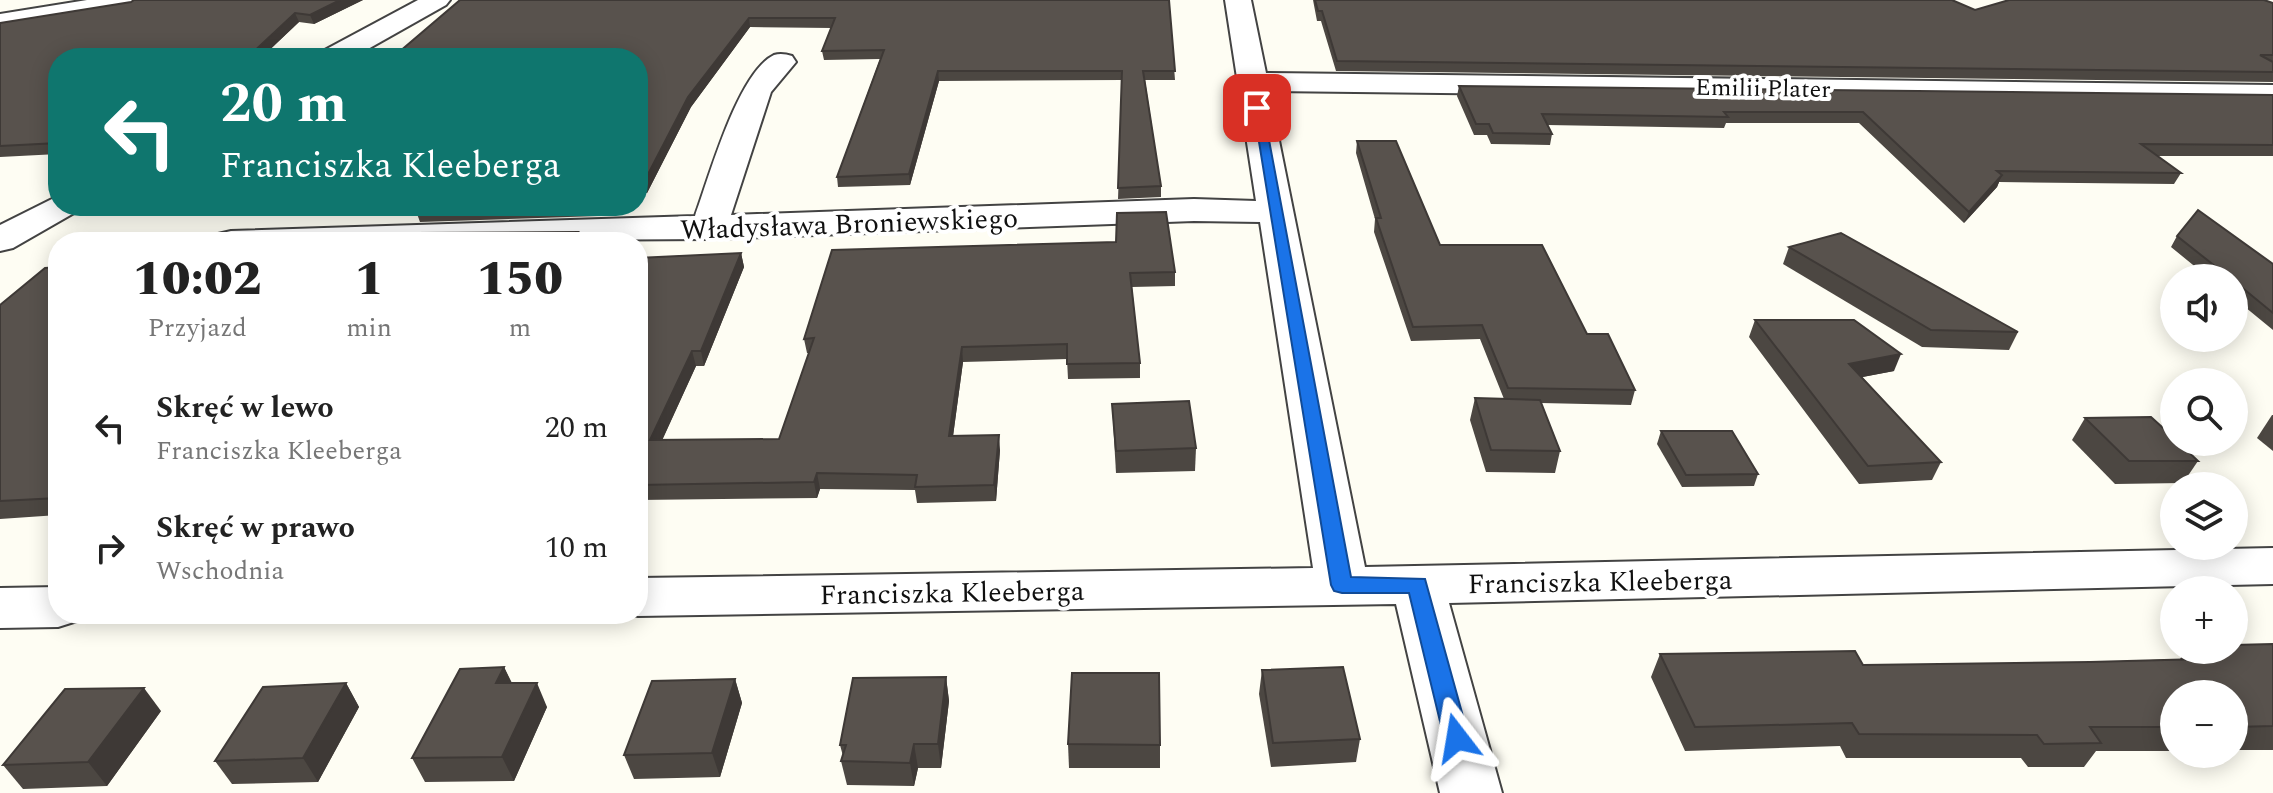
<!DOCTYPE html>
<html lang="pl">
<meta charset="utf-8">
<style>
body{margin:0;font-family:Spectral,serif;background:#f2f2f2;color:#222;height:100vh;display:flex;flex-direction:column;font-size:30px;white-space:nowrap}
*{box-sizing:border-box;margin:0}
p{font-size:26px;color:#767676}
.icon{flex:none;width:44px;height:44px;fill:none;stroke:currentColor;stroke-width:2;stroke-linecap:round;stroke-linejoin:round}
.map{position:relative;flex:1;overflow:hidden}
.panel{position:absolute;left:48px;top:232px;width:600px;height:392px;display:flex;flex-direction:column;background:#fff;border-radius:32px;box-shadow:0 4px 20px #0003}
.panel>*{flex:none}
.guide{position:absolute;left:48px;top:48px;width:600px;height:168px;border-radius:32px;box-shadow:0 4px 20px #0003;background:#0f766e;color:#fff;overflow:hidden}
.fabs{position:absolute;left:2160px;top:264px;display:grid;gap:16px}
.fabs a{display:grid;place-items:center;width:88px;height:88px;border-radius:50%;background:#fff;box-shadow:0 4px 20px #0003;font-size:40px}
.pin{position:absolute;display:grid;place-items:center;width:68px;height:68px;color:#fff;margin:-34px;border-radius:16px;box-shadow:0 4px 12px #0006}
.me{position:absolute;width:88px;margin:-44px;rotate:346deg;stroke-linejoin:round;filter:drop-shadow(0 0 6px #0008)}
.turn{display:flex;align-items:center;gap:28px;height:168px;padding:0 40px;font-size:36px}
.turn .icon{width:104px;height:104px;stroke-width:2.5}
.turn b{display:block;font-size:56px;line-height:68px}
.eta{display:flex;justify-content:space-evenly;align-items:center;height:136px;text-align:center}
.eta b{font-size:48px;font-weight:800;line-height:56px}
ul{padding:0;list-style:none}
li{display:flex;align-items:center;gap:24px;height:120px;padding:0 40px}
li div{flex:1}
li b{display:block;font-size:30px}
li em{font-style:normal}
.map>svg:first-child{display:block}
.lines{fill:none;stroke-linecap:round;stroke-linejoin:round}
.minor-casing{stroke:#434343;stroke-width:4}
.minor{fill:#fff;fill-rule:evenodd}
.wall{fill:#4c4742}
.shaded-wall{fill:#3e3936}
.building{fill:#58524d;stroke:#3e3936;stroke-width:2}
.route{fill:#1a73e8;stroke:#114b97;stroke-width:2}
.labels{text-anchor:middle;stroke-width:8;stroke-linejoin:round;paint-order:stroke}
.far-street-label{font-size:24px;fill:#101010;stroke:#fff}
.street-label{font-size:28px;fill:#101010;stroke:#fff}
</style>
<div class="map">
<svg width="2273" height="793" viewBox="0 0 2273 793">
<rect width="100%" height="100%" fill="#fefdf3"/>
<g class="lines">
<defs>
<g id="minor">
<polygon points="87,0 148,0 144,5 135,8 0,30 0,14"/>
<polygon points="418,0 450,0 446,5 352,58 317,58 321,52"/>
<path d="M 1225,0 L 1251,0 L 1266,73 L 2273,85 L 2273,103 L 1269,91 L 1365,567 L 2273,548 L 2273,584 L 1449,603 L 1502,793 L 1440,793 L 1396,604 L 638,616 L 630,614 L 638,614 L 638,578 L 1313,568 L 1260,222 L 1194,221 L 709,239 L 213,242 L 218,234 L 231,231 L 695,216 C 709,178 738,72 774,55 C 780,53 786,54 792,56 L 796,62 L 771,92 L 731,215 L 1194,199 L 1256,201 Z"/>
<polygon points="58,196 58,206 80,206 74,213 13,248 0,251 0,225"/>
<polygon points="58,587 58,614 81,614 77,621 58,627 0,628 0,588"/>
</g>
</defs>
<use href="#minor" class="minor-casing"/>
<use href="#minor" class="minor"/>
</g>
<g class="wall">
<polygon points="134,0 363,0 314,24 299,22 261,58 58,58 58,154 0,157 0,23 131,2"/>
<polygon points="460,0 1169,0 1175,80 1145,80 1161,186 1161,197 1118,199 1122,80 939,81 910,185 838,187 837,177 880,59 824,60 822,51 832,28 750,27 691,107 647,193 638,193 638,58"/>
<polygon points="1313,0 1952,0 1975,10 2273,3 2273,82 1336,71 1321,21 1317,21"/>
<polygon points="1459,86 2273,95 2273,156 2157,156 2181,173 2174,184 1999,182 1997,187 1964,223 1859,123 1726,123 1724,128 1547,125 1552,134 1550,145 1491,144 1487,135 1474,135 1457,96"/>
<polygon points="1357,141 1440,245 1587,334 1635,390 1631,405 1541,403 1560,451 1555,473 1486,472 1470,420 1475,398 1504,399 1480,339 1411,341 1374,232 1375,219 1356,153"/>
<polygon points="416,206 604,206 598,216 420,222 416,211"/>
<polygon points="2177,236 2273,264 2273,330 2234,298 2234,278 2209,278 2171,247"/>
<polygon points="1789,247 2018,332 2009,350 1922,347 1783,264"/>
<polygon points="832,250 1175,272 1175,286 1132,287 1140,363 1140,378 1068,379 1067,359 963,362 953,436 1000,450 996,501 917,503 915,490 820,489 817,498 638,500 638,258 741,253 744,267 704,366 696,366 662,440 779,439 809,353 807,353 804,339"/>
<polygon points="58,267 58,515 0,519 0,305"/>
<polygon points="1755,320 1894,371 1862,377 1941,462 1932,480 1859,484 1749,337"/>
<polygon points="1112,404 1196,448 1195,471 1116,473"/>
<polygon points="2272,415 2273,415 2273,451 2257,438"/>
<polygon points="2085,418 2198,461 2183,483 2115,484 2072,440"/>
<polygon points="1661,431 1758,474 1754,486 1682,487 1657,444"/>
<polygon points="2273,644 2273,750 2234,750 2234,694 2174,694 2174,751 2096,751 2084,767 2028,767 2021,758 1846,758 1840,746 1685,751 1651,677 1660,654 1863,665 2090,662 2180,659 2187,650 2234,650"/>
<polygon points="504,667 512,683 547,707 514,781 425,782 412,758"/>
<polygon points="1262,670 1360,739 1356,762 1271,767 1259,694"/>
<polygon points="946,677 949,701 941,768 918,768 914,786 847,785 841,761 843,756 840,745"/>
<polygon points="735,679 742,703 720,777 634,779 624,755"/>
<polygon points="346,683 359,707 318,782 232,784 215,761"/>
<polygon points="161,711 107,786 23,789 3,765"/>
<polygon points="1068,744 1160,745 1160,768 1069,768"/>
</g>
<g class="shaded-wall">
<polygon points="340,0 363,0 314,24 310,15"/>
<polygon points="295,13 299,22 261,58 247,58"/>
<polygon points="749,18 750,27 691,107 647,193 644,182 688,97"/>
<polygon points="938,71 939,81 910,185 909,174"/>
<polygon points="2002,175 1997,187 1964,223 1969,212"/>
<polygon points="595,206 604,206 598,216"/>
<polygon points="578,232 581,242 571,242"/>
<polygon points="741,253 744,267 704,366 701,351"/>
<polygon points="962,347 963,362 951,451 949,436"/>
<polygon points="692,351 696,366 655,456 650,440"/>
<polygon points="1901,354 1894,371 1842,381 1849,364"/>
<polygon points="999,435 1000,450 996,501 994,485"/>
<polygon points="817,473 820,489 817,498 814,482"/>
<polygon points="504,667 515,691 496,683"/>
<polygon points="946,677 949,701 941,768 938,744"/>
<polygon points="735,679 742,703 720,777 712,753"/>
<polygon points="346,683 359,707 318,782 303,758"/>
<polygon points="537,683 547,707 514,781 502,757"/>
<polygon points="144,688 161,711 107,786 88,762"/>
<polygon points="914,744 918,768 914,786 910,763"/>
</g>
<g class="building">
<polygon points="134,0 340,0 310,15 295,13 247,58 58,58 58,143 0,146 0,23 131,2"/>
<polygon points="460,0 1169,0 1175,71 1143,71 1161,186 1118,188 1122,71 938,71 909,174 837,177 884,50 822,51 835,18 749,18 688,97 644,182 638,182 638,58 392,58"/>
<polygon points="1315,0 1952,0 1975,10 2009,0 2264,0 2273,3 2273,55 2260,55 2273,62 2273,72 1337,61 1322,11 1318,11"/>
<polygon points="1459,86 2273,95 2273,145 2141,144 2181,173 1997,171 2002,175 1969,212 1863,112 1724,112 1728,117 1542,114 1552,134 1493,133 1489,124 1476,124"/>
<polygon points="1357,141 1396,141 1440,245 1542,245 1587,334 1608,334 1635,390 1508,388 1482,325 1413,327 1376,218 1381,218"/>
<polygon points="416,206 564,206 416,211"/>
<polygon points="2198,210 2273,264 2273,313 2234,281 2234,278 2230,278 2177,236"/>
<polygon points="1166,212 1175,272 1130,273 1140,363 1067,364 1067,344 962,347 949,436 999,435 994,485 915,487 917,475 817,473 814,482 638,485 638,258 741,253 701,351 692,351 650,440 779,439 814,338 804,339 832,250 1116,242 1117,213"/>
<polygon points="578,232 571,242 417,242 417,233"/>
<polygon points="1841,233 2018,332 1931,330 1789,247"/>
<polygon points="58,267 58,498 0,501 0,305 45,268"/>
<polygon points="1755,320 1854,320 1901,354 1849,364 1941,462 1868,466"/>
<polygon points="1475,398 1540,400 1560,451 1491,450"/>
<polygon points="1189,401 1196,448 1116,451 1112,404"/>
<polygon points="2151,417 2174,438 2174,442 2178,442 2198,461 2129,461 2085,418"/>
<polygon points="1661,431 1732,431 1758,474 1686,475"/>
<polygon points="2273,644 2273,726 2234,727 2234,694 2174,694 2174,727 2090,727 2101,743 2044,744 2037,735 1859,734 1852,723 1695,727 1660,654 1855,651 1863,665 2090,662 2201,659 2193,650 2234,650 2234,645"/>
<polygon points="504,667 496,683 537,683 502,757 412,758 460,669"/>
<polygon points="1343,667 1360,739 1273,743 1262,670"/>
<polygon points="1072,673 1159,673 1160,745 1068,744"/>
<polygon points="946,677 938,744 914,744 910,763 841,761 846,745 840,745 853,678"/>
<polygon points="735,679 712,753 624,755 652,681"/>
<polygon points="346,683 303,758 215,761 263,687"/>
<polygon points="144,688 88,762 3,765 65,689"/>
</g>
<polygon class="route" points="1253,105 1263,108 1351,577 1425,579 1469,738 1466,745 1457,748 1448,745 1444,738 1409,593 1342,593 1334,591 1331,585"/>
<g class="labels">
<g class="far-street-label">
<text transform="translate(1763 88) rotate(1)" y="8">Emilii Plater</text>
</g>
<g class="street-label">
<text transform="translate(849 223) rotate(-2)" y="10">Władysława Broniewskiego</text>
<text transform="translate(1600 581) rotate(-1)" y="10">Franciszka Kleeberga</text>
<text transform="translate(952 592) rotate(-1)" y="10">Franciszka Kleeberga</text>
</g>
</g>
</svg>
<div class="fabs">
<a><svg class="icon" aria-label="sound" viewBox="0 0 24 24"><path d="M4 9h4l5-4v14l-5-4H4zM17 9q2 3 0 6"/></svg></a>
<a><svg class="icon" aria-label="search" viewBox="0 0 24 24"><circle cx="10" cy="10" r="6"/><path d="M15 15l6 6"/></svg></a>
<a><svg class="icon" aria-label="layers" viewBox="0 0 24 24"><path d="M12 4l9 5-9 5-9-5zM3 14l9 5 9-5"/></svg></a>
<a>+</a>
<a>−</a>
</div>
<div class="pin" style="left:1257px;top:108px;background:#d93025"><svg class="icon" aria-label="arrive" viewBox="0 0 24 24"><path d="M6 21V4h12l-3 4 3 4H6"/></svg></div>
<svg class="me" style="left:1457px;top:738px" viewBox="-20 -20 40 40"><path d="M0-17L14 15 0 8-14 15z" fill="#1a73e8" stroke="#fff" stroke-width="4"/></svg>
<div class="guide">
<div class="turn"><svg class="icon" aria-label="left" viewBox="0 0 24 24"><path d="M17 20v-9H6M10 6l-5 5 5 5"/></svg><div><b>20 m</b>Franciszka Kleeberga</div></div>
</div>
<section class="panel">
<div class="eta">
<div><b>10:02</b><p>Przyjazd</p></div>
<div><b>1</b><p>min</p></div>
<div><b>150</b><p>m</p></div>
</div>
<ul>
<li><svg class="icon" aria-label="left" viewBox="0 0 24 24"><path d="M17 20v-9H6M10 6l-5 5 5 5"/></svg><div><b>Skręć w lewo</b><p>Franciszka Kleeberga</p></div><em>20 m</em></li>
<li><svg class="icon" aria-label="right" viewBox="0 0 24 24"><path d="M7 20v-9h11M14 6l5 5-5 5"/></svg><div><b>Skręć w prawo</b><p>Wschodnia</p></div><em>10 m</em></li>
</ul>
</section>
</div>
